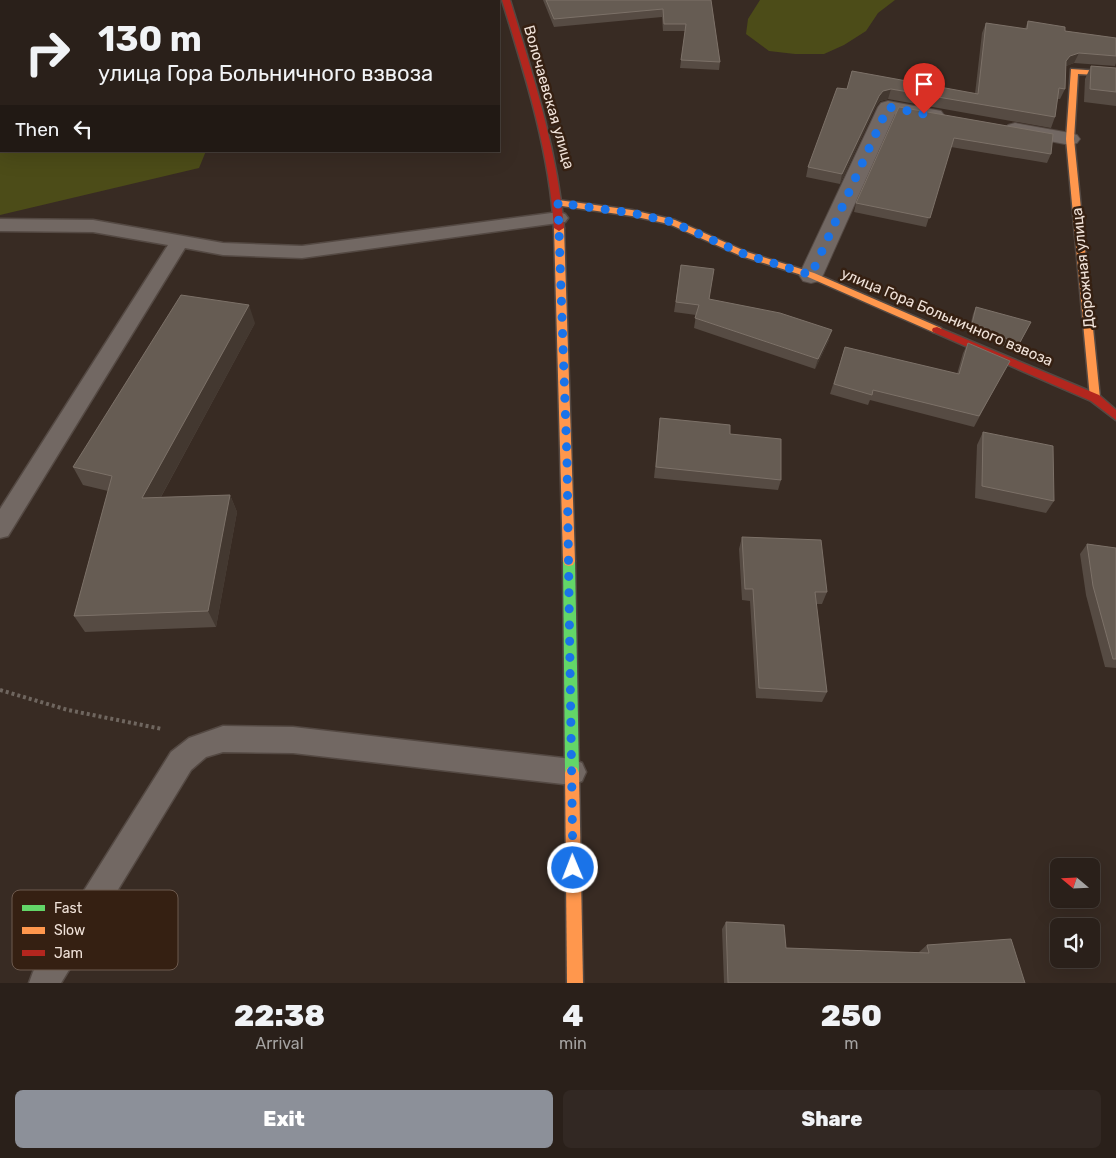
<!DOCTYPE html>
<meta charset="utf-8">
<style>
body{margin:0;font-family:Rubik,sans-serif;background:#322823;color:#f1f3f6;height:100vh;display:flex;flex-direction:column;font-size:19px;white-space:nowrap}
*{box-sizing:border-box;margin:0}
p{font-size:16px;color:#a5a3a2}
.icon{flex:none;width:28px;height:28px;fill:none;stroke:currentColor;stroke-width:2;stroke-linecap:round;stroke-linejoin:round}
.map{position:relative;height:983px;overflow:hidden}
.details{display:flex;flex-direction:column;background:#2a201a;flex:1}
.details>*{flex:none}
.banner{position:absolute;left:0px;top:0px;width:500px;height:152px;box-shadow:0 5px 20px #0002,0 0 0 1px #463e39;background:#2a201a;color:#f1f3f6;overflow:hidden}
.needle{width:32px;rotate:289deg}
.tools{position:absolute;left:1050px;top:858px;display:grid;gap:10px}
.tools a{display:grid;place-items:center;width:50px;height:50px;border-radius:8px;background:#2a201a;box-shadow:0 5px 20px #0002,0 0 0 1px #463e39;font-size:25px}
.pin{position:absolute;display:grid;place-items:center;width:42px;height:42px;color:#fff;margin:-51px -21px;border-radius:50% 50% 50% 0;rotate:-45deg;box-shadow:0 0 5px #0007}
.pin .icon{rotate:45deg}
.me{position:absolute;width:55px;margin:-28px;rotate:359deg;stroke-linejoin:round;filter:drop-shadow(0 0 4px #0008)}
.turn{display:flex;align-items:center;gap:18px;height:105px;padding:0 15px;font-size:22px}
.turn .icon{width:65px;height:65px;stroke-width:2.5}
.turn b{display:block;font-size:35px;line-height:42px}
.then{display:flex;align-items:center;height:48px;padding:0 15px;background:#0003;gap:10px;font-size:19px}
.eta{display:flex;justify-content:space-evenly;align-items:center;height:85px;text-align:center}
.eta b{font-size:30px;font-weight:800;line-height:35px}
.primary-button{display:flex;gap:10px;margin-top:auto;padding:10px 15px}
.primary-button a{flex:1;height:58px;border-radius:8px;background:#8c9099;color:#fff;font-size:20px;font-weight:800;line-height:58px;text-align:center}
.primary-button a+a{background:#322823;color:#f1f3f6}
.map>svg:first-child{display:block}
.green{fill:#4c4c18}
.lines{fill:none;stroke-linecap:round;stroke-linejoin:round}
.lane-casing{stroke:#544943;stroke-width:3}
.street-casing{stroke:#544943;stroke-width:2}
.fast-casing{stroke:#544943;stroke-width:3}
.slow-casing{stroke:#544943;stroke-width:3}
.jam-casing{stroke:#544943;stroke-width:3}
.path{stroke:#6f665f;stroke-width:4;stroke-dasharray:3 3;stroke-linecap:butt}
.lane{fill:#726863;fill-rule:evenodd}
.street{fill:#726863;fill-rule:evenodd}
.fast{fill:#63d668;fill-rule:evenodd}
.slow{fill:#ff974d;fill-rule:evenodd}
.jam{fill:#b3261e;fill-rule:evenodd}
.wall{fill:#564b43}
.shaded-wall{fill:#433830}
.building{fill:#665c53;stroke:#7c7168}
.route{stroke:#1a73e8;stroke-width:9;stroke-dasharray:0 16.2}
.labels{text-anchor:middle;stroke-width:5;stroke-linejoin:round;paint-order:stroke}
.street-label{font-size:15px;fill:#f0e2d9;stroke:#352012}
.key{fill:#352012;stroke:#6d5a4e;stroke-width:1}
.key-label{font-size:14px;fill:#f0e2d9}
</style>
<div class="map">
<svg width="1116" height="983" viewBox="0 0 1116 983">
<rect width="100%" height="100%" fill="#382b23"/>
<g class="green">
<polygon points="760,0 895,0 878,13 866,31 844,45 824,54 795,54 769,51 746,34 748,19"/>
<polygon points="0,60 1,151 206,151 199,168 0,215"/>
</g>
<g class="lines">
<defs>
<g id="lane">
<polygon points="559,212 565,214 568,218 565,222 302,258 223,255 185,248 8,536 0,538 0,509 168,245 93,232 0,231 0,219 93,220 223,243 302,246"/>
<polygon points="223,726 293,727 572,759 582,763 586,772 582,781 572,785 293,753 223,752 206,757 191,770 61,983 29,983 33,972 171,752 189,738"/>
</g>
<g id="street">
<polygon points="888,101 941,111 944,115 941,119 934,121 895,114 823,275 819,281 811,283 803,281 799,275 878,107 881,103"/>
<polygon points="1015,123 1070,133 1077,135 1080,139 1077,143 1070,145 1008,133 1005,129 1008,125"/>
</g>
<polygon id="fast" points="569,556 573,557 575,561 579,773 577,778 572,780 567,778 565,773 563,561 565,557"/>
<g id="slow">
<polygon points="1071,69 1116,72 1116,76 1078,74 1074,139 1100,398 1095,402 1090,398 1066,139"/>
<polygon points="558,200 632,210 675,220 747,252 814,273 941,328 942,330 937,333 933,332 808,277 741,256 669,224 632,216 555,205 554,203"/>
<polygon points="559,225 564,228 575,561 573,565 569,566 565,565 563,561 554,228"/>
<polygon points="572,766 577,768 579,773 583,983 567,983 565,773 567,768"/>
</g>
<g id="jam">
<path d="M 502,0 L 510,0 C 533,75 557,149 564,228 L 559,231 L 554,228 C 549,149 525,75 502,0 Z"/>
<polygon points="937,327 1099,395 1116,410 1116,420 1091,401 933,332 932,330 933,328"/>
</g>
</defs>
<use href="#lane" class="lane-casing"/>
<use href="#street" class="street-casing"/>
<use href="#fast" class="fast-casing"/>
<use href="#slow" class="slow-casing"/>
<use href="#jam" class="jam-casing"/>
<polyline class="path" points="0,690 68,710 162,729"/>
<use href="#lane" class="lane"/>
<use href="#street" class="street"/>
<use href="#fast" class="fast"/>
<use href="#slow" class="slow"/>
<use href="#jam" class="jam"/>
</g>
<g class="wall">
<polygon points="543,0 711,0 720,62 719,70 680,68 685,31 663,31 662,17 554,27"/>
<polygon points="1028,21 1065,31 1116,38 1116,63 1115,66 1074,63 1066,66 1065,89 1060,99 1057,99 1055,117 1051,128 888,99 880,101 876,106 840,184 806,177 808,167 847,89 852,71 975,94 982,33 986,23 1025,29"/>
<polygon points="1091,66 1116,68 1116,106 1084,102 1085,79"/>
<polygon points="899,107 1051,154 1047,163 951,147 926,227 854,212 856,203"/>
<polygon points="681,265 709,299 829,340 815,369 694,328 696,315 674,312"/>
<polygon points="976,307 1031,322 1016,351 969,331 973,314"/>
<polygon points="255,323 161,497 230,495 237,512 216,627 85,632 74,616 108,491 83,485 73,467"/>
<polygon points="968,343 1004,371 974,427 870,400 868,405 830,394 845,347 957,374 963,353"/>
<polygon points="659,429 730,434 781,480 778,490 654,478"/>
<polygon points="983,432 1054,501 1046,513 975,498 977,445"/>
<polygon points="742,537 827,592 822,604 816,604 827,692 822,702 756,698 750,601 742,600 739,549"/>
<polygon points="1087,544 1116,548 1116,668 1105,667 1086,595 1080,554"/>
<polygon points="726,922 786,948 919,953 919,952 927,945 1025,983 724,983 722,929"/>
</g>
<g class="shaded-wall">
<polygon points="1079,53 1074,63 1066,66 1066,61 1070,56"/>
<polygon points="891,89 888,99 880,101 876,106 840,184 842,174 879,96 883,91"/>
<polygon points="249,305 255,323 151,515 142,498"/>
<polygon points="832,330 829,340 815,369 818,359"/>
<polygon points="230,495 237,512 216,627 208,611"/>
</g>
<g class="building">
<polygon points="546,0 711,0 720,62 681,60 686,24 664,24 663,9 554,19"/>
<polygon points="1028,21 1065,27 1065,31 1116,38 1116,56 1079,53 1070,56 1066,61 1065,89 1059,88 1055,117 891,89 883,91 879,96 842,174 808,167 837,88 847,89 852,71 978,94 986,23 1027,29"/>
<polygon points="1091,66 1116,68 1116,92 1090,89"/>
<polygon points="899,107 1053,134 1051,154 954,138 930,218 856,203"/>
<polygon points="681,265 714,269 709,299 780,313 832,330 818,359 695,318 699,305 676,302"/>
<polygon points="181,295 249,305 142,498 230,495 208,611 74,616 112,476 73,467"/>
<polygon points="976,307 1031,322 1019,344 972,324"/>
<polygon points="968,343 1010,361 979,416 873,390 872,395 834,384 845,347 959,374"/>
<polygon points="660,418 730,425 730,434 781,439 781,480 656,467"/>
<polygon points="983,432 1053,446 1054,501 982,486"/>
<polygon points="742,537 821,540 827,592 815,592 827,692 759,688 753,589 745,589"/>
<polygon points="1087,544 1116,548 1116,659 1113,659 1093,586"/>
<polygon points="726,922 784,925 786,948 929,953 927,945 1011,939 1025,983 728,983"/>
</g>
<g class="lines">
<polyline class="route" points="573,868 567,459 558,203 632,213 672,222 744,254 811,275 888,107 924,114"/>
</g>
<g class="labels">
<g class="street-label">
<text transform="translate(549 97) rotate(74)" y="5">Волочаевская улица</text>
<text transform="translate(1083 268) rotate(-96)" y="5">Дорожная улица</text>
<text transform="translate(947 317) rotate(23)" y="5">улица Гора Больничного взвоза</text>
</g>
</g>
<rect x="12" y="890" width="166" height="80" rx="8" class="key"/>
<rect x="22" y="905" width="23" height="6" fill="#63d668"/>
<rect x="22" y="927" width="23" height="7" fill="#ff974d"/>
<rect x="22" y="950" width="23" height="6" fill="#b3261e"/>
<g class="key-label">
<text x="54" y="913">Fast</text>
<text x="54" y="935">Slow</text>
<text x="54" y="958">Jam</text>
</g>
</svg>
<div class="tools">
<a><svg class="needle" viewBox="-14 -14 28 28"><path d="M0-13l5 13h-10z" fill="#e53935"/><path d="M0 13l5-13h-10z" fill="#a5a3a2"/></svg></a>
<a><svg class="icon" aria-label="sound" viewBox="0 0 24 24"><path d="M4 9h4l5-4v14l-5-4H4zM17 9q2 3 0 6"/></svg></a>
</div>
<div class="pin" style="left:924px;top:114px;background:#d93025"><svg class="icon" aria-label="arrive" viewBox="0 0 24 24"><path d="M6 21V4h12l-3 4 3 4H6"/></svg></div>
<svg class="me" style="left:573px;top:868px" viewBox="-20 -20 40 40"><circle r="17" fill="#1a73e8" stroke="#fff" stroke-width="3"/><path d="M0-11L8 9 0 5-8 9z" fill="#fff"/></svg>
<div class="banner">
<div class="turn"><svg class="icon" aria-label="right" viewBox="0 0 24 24"><path d="M7 20v-9h11M14 6l5 5-5 5"/></svg><div><b>130 m</b>улица Гора Больничного взвоза</div></div>
<div class="then">Then<svg class="icon" aria-label="left" viewBox="0 0 24 24"><path d="M17 20v-9H6M10 6l-5 5 5 5"/></svg></div>
</div>
</div>
<section class="details">
<div class="eta">
<div><b>22:38</b><p>Arrival</p></div>
<div><b>4</b><p>min</p></div>
<div><b>250</b><p>m</p></div>
</div>
<div class="primary-button"><a>Exit</a><a>Share</a></div>
</section>
